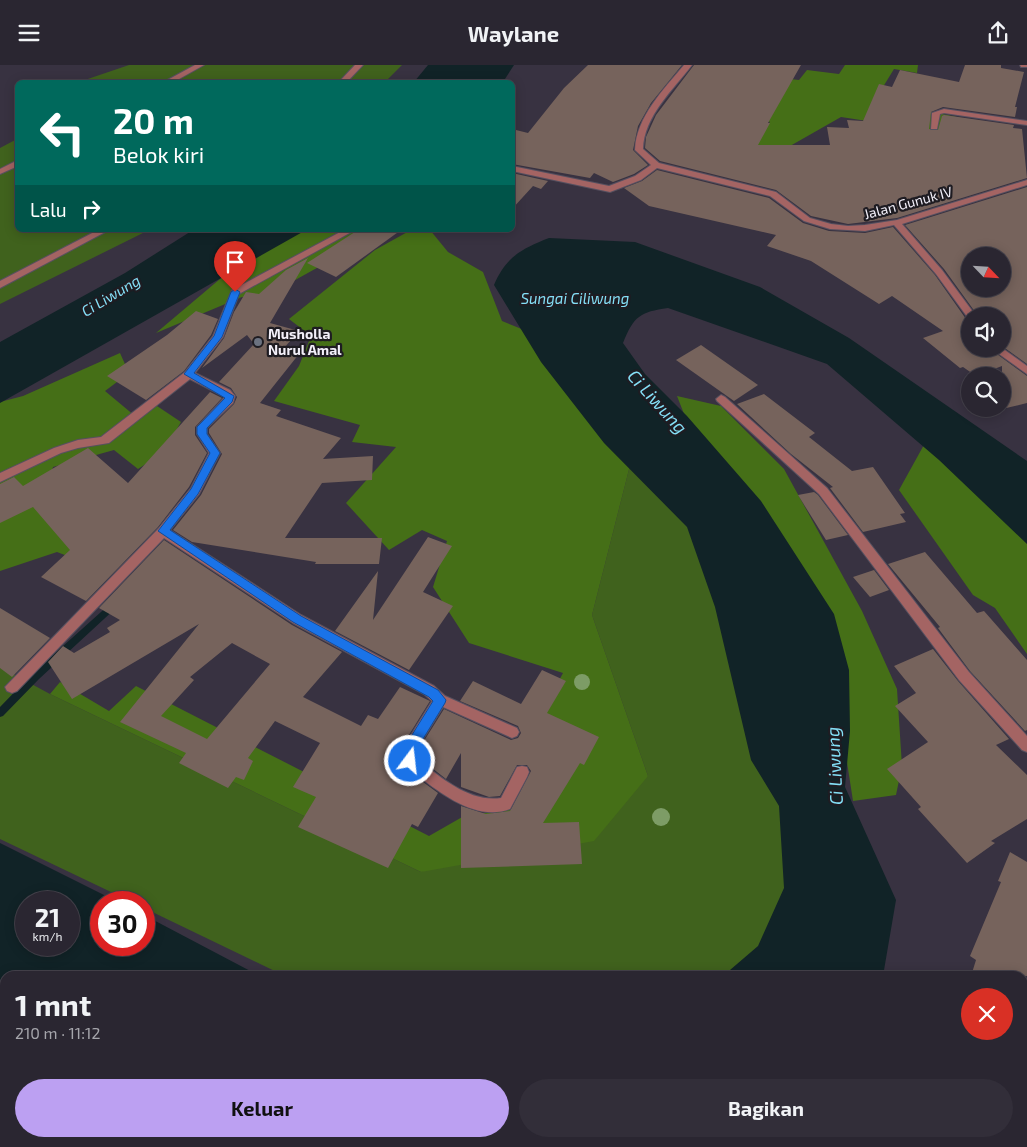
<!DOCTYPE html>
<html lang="id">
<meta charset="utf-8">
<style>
body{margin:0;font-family:"Exo 2",sans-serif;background:#322e39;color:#f1f3f6;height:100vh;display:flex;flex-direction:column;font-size:19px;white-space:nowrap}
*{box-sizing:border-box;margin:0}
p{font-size:16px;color:#a5a5ab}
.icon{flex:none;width:28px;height:28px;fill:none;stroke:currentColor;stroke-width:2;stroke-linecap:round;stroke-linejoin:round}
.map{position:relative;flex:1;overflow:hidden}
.panel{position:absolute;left:0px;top:906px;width:1028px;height:176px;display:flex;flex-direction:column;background:#2a2631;border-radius:15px 15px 0 0;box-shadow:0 2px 12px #0003,0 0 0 1px #46434d}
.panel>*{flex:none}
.hud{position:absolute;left:15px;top:15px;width:500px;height:152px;border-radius:8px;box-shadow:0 2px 12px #0003,0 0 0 1px #46434d;background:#00695c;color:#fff;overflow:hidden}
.needle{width:32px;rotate:115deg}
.fabs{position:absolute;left:961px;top:182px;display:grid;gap:10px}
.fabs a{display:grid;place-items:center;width:50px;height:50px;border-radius:50%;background:#2a2631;box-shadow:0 2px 12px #0003,0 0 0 1px #46434d;font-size:25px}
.speed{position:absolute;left:15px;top:826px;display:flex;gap:10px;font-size:25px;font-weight:700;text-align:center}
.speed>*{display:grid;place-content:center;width:65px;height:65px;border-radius:50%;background:#2a2631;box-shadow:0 2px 12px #0003,0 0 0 1px #46434d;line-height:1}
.speed small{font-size:12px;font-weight:400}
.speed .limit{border:8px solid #d22;background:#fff;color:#111}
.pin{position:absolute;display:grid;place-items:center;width:42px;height:42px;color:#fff;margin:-51px -21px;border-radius:50% 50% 50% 0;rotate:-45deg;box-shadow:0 0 5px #0007}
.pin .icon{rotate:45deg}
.me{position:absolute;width:55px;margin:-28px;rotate:15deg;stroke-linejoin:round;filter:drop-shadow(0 0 4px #0008)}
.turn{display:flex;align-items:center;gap:18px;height:105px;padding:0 15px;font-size:22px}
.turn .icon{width:65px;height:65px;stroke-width:2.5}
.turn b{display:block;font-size:35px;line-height:42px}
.then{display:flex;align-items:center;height:48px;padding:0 15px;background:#0003;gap:10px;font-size:19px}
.round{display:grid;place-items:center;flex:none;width:52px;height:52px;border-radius:26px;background:#322e39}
.head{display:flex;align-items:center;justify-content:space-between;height:85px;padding:0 15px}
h1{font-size:30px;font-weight:700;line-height:38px}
.primary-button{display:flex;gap:10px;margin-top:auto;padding:10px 15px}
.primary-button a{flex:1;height:58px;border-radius:30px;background:#bca0f2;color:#111;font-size:20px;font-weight:700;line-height:58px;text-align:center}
.primary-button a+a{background:#322e39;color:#f1f3f6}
header{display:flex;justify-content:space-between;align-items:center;height:65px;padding:0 15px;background:#2a2631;font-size:22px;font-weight:700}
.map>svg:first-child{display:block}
.green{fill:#40621d}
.forest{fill:#456f17}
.water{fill:#112327;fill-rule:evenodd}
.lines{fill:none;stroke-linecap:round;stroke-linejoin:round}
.stream{fill:#112327;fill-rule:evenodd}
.building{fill:#76635c;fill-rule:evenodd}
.lane-casing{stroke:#56505f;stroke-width:2}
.street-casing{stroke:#56505f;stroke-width:2}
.lane{fill:#a46463;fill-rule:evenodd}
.street{fill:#a46463;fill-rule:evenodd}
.tree{fill:#7d9c66}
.route{fill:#1a73e8;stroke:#114b97}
.worship-dot{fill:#6b7280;stroke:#1e1c22;stroke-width:2}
.labels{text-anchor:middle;stroke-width:4.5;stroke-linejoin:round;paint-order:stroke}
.far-street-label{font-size:14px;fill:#f3f0fa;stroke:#1e1c22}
.far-poi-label{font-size:14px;font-weight:bold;fill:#f3f0fa;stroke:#1e1c22;text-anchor:start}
.far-water-label{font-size:15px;font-style:italic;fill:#84dff6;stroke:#1e1c22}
.water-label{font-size:18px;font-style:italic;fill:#84dff6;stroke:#1e1c22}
</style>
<header><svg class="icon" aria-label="menu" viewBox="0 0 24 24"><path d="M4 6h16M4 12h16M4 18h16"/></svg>Waylane<svg class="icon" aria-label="share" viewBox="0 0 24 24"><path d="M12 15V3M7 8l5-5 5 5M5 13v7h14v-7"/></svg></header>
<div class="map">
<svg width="1027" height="1082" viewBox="0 0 1027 1082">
<rect width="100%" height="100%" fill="#383241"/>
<g class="green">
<polygon points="129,0 402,0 385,17 76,18"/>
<polygon points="17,74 18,165 149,165 0,239 0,83"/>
<polygon points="640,361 736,521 793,802 770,911 285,911 144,843 144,838 132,837 0,774 0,602 50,629 421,807 648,711 592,550"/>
</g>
<g class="forest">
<polygon points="845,0 918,0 917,8 894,4 875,35 966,54 965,71 841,52 776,89 753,78 770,57 743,47 763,11 799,15 807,5 839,9"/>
<polygon points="278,165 374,165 324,199 261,234 242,232 156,268"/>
<polygon points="411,165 430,165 448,187 483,207 502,256 524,265 640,361 592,550 648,711 594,776 421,807 50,629 60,617 109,646 136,621 429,771 464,751 554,739 534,663 563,608 469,578 433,522 447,476 422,465 389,485 346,438 396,382 352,377 360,360 274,336 299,301 311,271 289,254 375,185"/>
<polygon points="120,288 129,308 105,326 135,351 157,341 181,357 163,388 138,404 114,385 53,402 49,418 75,494 57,487 0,506 0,337 23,331"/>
<polygon points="677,331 721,341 784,404 862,546 897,624 902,701 896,730 853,736 822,535 686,354"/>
<polygon points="925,378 1027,477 1027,589 995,543 973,530 899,425"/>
</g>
<g class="water">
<polygon points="428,0 514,0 503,17 414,17"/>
<polygon points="193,165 306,165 0,338 0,277 125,208"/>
<path d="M 549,173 L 635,177 L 760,222 L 849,273 L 1027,396 L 1027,479 L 939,395 L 827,299 L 668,243 C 640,247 634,251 623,278 L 645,309 L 687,351 L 761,436 L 834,549 L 849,605 L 850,666 L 845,722 L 896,835 L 883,911 L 723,911 L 758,881 L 784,823 L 779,741 L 751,695 L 715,542 L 687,462 L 604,378 L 541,297 L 494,220 C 506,192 521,184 549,173 Z"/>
<path d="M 0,778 L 118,837 L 101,838 L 101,880 L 144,880 L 144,850 L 260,911 L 5,911 L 5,952 L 0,949 ZM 26,838 L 69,838 L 69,880 L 26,880 Z"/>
<polygon points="330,1078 664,1078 655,1082 365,1082"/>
</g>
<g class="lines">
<polygon class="stream" points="114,536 117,538 118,540 117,542 39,614 3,651 0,652 0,642 33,608 111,538"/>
</g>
<g class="building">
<polygon points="588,0 682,0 651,38 638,61 633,85 648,100 634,109 613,117 594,108 590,113 512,99 512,64 528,68 564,23"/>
<polygon points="694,0 801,0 768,58 770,58 758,80 830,80 827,62 849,63 847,55 863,56 879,19 892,22 900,5 959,17 965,0 1001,0 1001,3 1024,7 1015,42 1017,42 1015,52 943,42 931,47 929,64 938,65 942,51 944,50 1014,60 1013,63 1022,64 1027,113 897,153 848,159 811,151 776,125 660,96 645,83 646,72 656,50"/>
<polygon points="657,105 769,133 803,158 829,166 865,168 893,162 935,210 966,254 970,254 970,284 990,284 1027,311 1027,338 1002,344 1002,301 976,311 963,302 960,303 923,273 943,266 892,231 879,239 811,196 767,181 776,170 649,141 624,123 642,116"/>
<polygon points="512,108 548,116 541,124 533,121 512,144"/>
<path d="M 1027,122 L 1027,299 L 1002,281 L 1002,251 L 978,251 L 944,204 L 905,160 ZM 970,191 L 1002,191 L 1002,224 L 970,224 Z"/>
<polygon points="401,165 336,212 307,198 358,165"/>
<polygon points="308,193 270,258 299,266 283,284 299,289 260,338 281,345 276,351 341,373 323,394 373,391 372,415 322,418 285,473 382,473 379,499 315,499 316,497 192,477 173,465 201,430 222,389 209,368 209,364 234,339 237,332 231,323 219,317 254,279 247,270 202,303 224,273 234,247 246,227 259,229 286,205"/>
<polygon points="196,246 218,254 211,270 184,306 146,335 107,311 167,270"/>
<polygon points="701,280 758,320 734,336 676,295"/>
<polygon points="210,327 222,333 195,362 195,370 207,388 189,422 158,462 86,536 41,512 70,485 33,442 0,458 0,419 14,412 23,421 88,383 128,418"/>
<polygon points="764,329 815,368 809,372 852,406 873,402 905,448 900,449 906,457 863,467 830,423 833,422 791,389 737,339"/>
<polygon points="814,427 818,430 848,470 826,475 798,430"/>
<polygon points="428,472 452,481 423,527 453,541 409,605 335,566 378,506 373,555"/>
<path d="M 164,475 L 292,560 L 342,587 L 303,632 L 361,661 L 368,650 L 378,654 L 400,622 L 430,636 L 399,686 L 402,698 L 408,706 L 438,728 L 418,762 L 412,759 L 388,803 L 298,762 L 316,732 L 293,722 L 320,678 L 275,656 L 248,693 L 253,696 L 244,715 L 236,712 L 228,723 L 179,698 L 186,688 L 120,657 L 199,559 L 72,634 L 48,597 L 63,581 L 74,588 L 110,567 L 107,563 L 120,555 L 99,543 ZM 232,578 L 270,599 L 207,674 L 161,651 L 194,615 L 190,612 Z"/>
<polygon points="925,487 977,548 984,546 1027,595 1027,665 1025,666 970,606 938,563 940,562 888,499"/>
<polygon points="874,505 889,525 870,532 853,512"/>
<polygon points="0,543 50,573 12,612 0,603"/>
<polygon points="933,584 958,616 1009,674 996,680 1027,710 1027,754 991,776 995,778 967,798 918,744 921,742 887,704 928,677 895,641 916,628 894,601"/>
<polygon points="542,605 566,616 547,648 599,672 584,700 580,698 543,758 579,757 582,799 461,803 461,741 486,749 510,746 531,706 527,700 517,700 500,731 489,732 461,722 461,688 446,714 418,692 417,687 444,644 511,675 518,673 521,668 518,661 460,636 473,616 521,639"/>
<polygon points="1010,787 1027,797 1027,911 971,911 976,895 970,891 1001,817 998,816"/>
</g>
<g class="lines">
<defs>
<g id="lane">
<polygon points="195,0 204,0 172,18 162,18"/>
<polygon points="18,95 18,101 0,109 0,104"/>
</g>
<g id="street">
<polygon points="355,0 363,0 346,18 338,18"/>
<path d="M 684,0 L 692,0 C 673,25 644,51 643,84 L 659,98 L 776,127 L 810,153 L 831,159 L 848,161 L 865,160 L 897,155 L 1027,115 L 1027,120 L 902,159 L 942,205 L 976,251 L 968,253 L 936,209 L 894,160 L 865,166 L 830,164 L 804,156 L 770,131 L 657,103 L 641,115 L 610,127 L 512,106 L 512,101 L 609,121 L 635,111 L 651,100 L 635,85 C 636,52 664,24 684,0 Z"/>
<polygon points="1020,0 1027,0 1027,2 1021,2"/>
<polygon points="944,44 1027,56 1027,60 944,48 940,49 937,64 931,64 932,48"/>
<polygon points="98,165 109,165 0,223 0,216"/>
<path d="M 344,165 L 355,165 L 239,229 L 223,272 L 195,308 L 230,325 L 235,331 L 233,338 L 207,363 L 207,369 L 220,388 L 199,429 L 170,465 L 301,550 L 434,621 L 445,631 L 517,663 L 519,667 L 517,671 L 512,673 L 443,642 L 415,687 L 416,693 C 439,711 469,738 501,733 L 517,702 L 522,701 L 527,702 L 529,707 L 527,712 L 510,744 C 479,756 445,732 421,713 C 416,710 409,706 406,701 C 402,697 402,691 401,686 L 432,636 L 424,629 L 293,558 L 164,473 L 17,626 L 12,628 L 7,626 L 5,622 L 159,463 L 191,423 L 209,388 L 197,369 L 197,362 L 225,332 L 190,314 L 109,378 L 78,383 L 61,388 L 0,417 L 0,408 L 54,383 L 78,375 L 101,372 L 185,307 L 213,271 L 232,225 Z"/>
<polygon points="1002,283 1027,301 1027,309 992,284"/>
<polygon points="721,330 725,332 827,423 969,607 1027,671 1027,687 1022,685 959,615 819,429 717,336 716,334"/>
<polygon points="0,1003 5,1005 5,1023 0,1021"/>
<polygon points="103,1078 121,1078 123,1082 105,1082"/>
</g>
</defs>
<use href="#lane" class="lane-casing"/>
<use href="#street" class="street-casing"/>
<use href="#lane" class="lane"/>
<use href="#street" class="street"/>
</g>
<g class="tree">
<circle cx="582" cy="617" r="8"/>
<circle cx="661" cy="752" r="9"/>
</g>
<polygon class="route" points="235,224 240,227 222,272 194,308 234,331 232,337 207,363 207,369 220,388 198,429 170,465 301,551 438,625 446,635 445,638 415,687 417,696 415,700 410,702 406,700 402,686 433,636 429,632 293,557 158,466 191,424 210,388 197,369 197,362 225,333 184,309 214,271 231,227"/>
<circle class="worship-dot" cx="258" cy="277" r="5"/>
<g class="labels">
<g class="far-street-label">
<text transform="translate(908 138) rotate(-15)" y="5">Jalan Gunuk IV</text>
</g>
<g class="far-poi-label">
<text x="268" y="274">Musholla<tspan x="268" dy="16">Nurul Amal</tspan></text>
</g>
<g class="far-water-label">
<text transform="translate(111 231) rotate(-31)" y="5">Ci Liwung</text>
<text x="575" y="239">Sungai Ciliwung</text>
</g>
<g class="water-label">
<text transform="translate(657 337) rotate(48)" y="6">Ci Liwung</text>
<text transform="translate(835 701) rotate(-93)" y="6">Ci Liwung</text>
</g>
</g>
</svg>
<div class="fabs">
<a><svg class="needle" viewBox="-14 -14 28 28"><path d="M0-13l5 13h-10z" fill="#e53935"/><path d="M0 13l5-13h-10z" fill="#a5a5ab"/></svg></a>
<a><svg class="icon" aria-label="sound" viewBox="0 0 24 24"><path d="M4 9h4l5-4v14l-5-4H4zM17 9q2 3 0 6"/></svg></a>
<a><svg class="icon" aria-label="search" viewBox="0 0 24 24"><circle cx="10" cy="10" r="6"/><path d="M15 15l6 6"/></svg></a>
</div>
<div class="speed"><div>21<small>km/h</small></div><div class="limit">30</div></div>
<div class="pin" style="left:235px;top:227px;background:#d93025"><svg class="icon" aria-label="arrive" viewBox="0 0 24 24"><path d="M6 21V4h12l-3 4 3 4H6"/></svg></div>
<svg class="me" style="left:410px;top:696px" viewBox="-20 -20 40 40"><circle r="17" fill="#1a73e8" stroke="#fff" stroke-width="3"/><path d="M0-11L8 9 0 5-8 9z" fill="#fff"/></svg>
<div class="hud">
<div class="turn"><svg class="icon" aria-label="left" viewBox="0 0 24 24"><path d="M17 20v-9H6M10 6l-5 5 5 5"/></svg><div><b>20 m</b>Belok kiri</div></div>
<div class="then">Lalu<svg class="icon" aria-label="right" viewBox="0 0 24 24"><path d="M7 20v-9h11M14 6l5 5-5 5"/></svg></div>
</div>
<section class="panel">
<div class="head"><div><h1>1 mnt</h1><p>210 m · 11:12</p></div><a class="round" style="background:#d93025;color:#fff"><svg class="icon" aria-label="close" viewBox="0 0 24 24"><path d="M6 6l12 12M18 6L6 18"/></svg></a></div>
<div class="primary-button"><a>Keluar</a><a>Bagikan</a></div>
</section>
</div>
